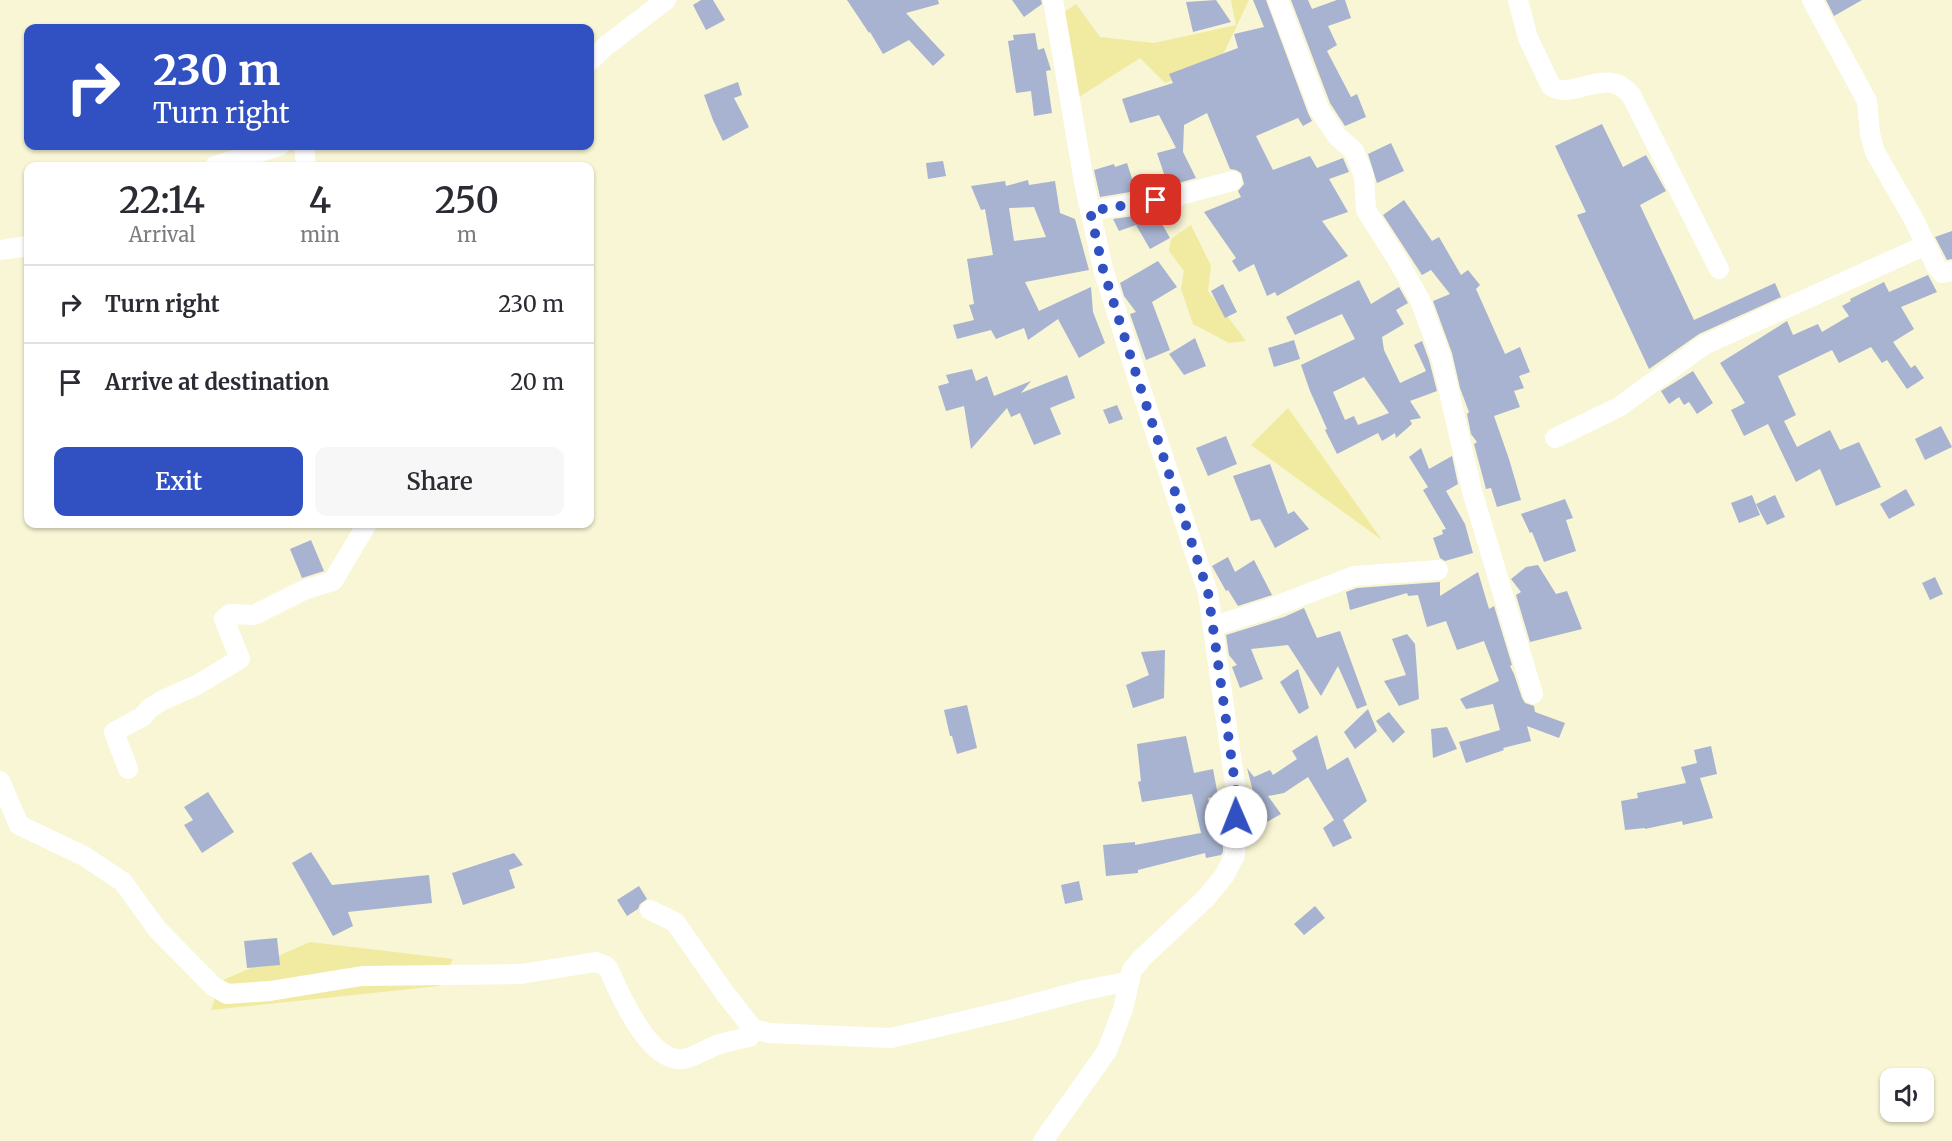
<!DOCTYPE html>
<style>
body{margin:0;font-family:Merriweather,serif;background:#f7f7f7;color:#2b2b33;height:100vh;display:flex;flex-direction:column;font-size:22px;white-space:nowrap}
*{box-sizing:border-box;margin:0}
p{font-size:20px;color:#7c7c81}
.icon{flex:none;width:33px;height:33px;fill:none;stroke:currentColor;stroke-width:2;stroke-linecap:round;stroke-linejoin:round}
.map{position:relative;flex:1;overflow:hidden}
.drawer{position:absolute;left:24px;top:162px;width:570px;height:366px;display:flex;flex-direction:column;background:#fff;border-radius:12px;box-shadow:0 2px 4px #0004}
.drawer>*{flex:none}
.guide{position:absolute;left:24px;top:24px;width:570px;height:126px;border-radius:12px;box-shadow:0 2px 4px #0004;background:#3151c2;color:#fff;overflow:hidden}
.controls{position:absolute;left:1880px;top:1068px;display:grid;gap:12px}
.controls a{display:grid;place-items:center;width:54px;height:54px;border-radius:12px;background:#fff;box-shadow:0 2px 4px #0004;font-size:30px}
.pin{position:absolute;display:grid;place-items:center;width:51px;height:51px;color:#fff;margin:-26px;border-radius:12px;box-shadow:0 3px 9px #0006}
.me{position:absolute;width:66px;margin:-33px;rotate:359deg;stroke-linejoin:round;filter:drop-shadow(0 0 4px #0008)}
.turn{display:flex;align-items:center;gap:21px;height:126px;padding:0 30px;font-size:27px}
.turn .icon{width:78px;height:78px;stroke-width:2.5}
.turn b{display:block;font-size:42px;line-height:51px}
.eta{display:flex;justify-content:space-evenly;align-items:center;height:102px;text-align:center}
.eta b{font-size:36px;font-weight:600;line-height:42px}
.cta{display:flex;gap:12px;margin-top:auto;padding:12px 30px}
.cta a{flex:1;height:69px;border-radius:12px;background:#3151c2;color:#fff;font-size:24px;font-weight:600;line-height:69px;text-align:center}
.cta a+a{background:#f7f7f7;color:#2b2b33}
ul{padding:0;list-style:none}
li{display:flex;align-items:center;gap:18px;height:78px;padding:0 30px;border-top:2px solid #e1e1e2}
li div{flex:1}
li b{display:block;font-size:22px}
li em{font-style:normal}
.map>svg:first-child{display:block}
.green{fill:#f1eaa1}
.building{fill:#a7b3d0;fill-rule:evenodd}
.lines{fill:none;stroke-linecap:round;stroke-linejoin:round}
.minor{stroke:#fff;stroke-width:20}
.route{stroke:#3151c2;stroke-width:10;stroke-dasharray:0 18}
</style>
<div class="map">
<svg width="1952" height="1141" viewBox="0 0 1952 1141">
<rect width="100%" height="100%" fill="#f8f6d5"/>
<g class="green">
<polygon points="1231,0 1249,0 1220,61 1165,83 1140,58 1076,99 1059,16 1076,4 1100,37 1154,43 1236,25"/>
<polygon points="1191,225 1211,266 1208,291 1246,341 1229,343 1193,324 1181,289 1184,271 1169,251 1171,239"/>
<polygon points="1288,408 1382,540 1251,445"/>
<polygon points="310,942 453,959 439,986 211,1010 221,981"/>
</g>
<g class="building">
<polygon points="701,0 713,0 725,20 706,30 693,5"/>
<polygon points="847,0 938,0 939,4 906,13 945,55 933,66 909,40 883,54 870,32 869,33"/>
<polygon points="1012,0 1041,0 1042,4 1024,17"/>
<polygon points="1216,0 1231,22 1193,32 1186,2"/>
<polygon points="1253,0 1266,0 1308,113 1312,121 1303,126 1298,118 1256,136 1273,170 1310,156 1317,168 1343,158 1349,172 1329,179 1348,212 1322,221 1348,256 1277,296 1275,292 1267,296 1254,264 1239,272 1232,261 1236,258 1204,212 1241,197 1238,191 1244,184 1241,173 1236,170 1230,169 1207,113 1184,125 1183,152 1196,178 1168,186 1157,153 1176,148 1159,115 1130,123 1122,99 1173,83 1169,74 1238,48 1234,34 1264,27"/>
<polygon points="1291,0 1308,0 1312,9 1337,0 1345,0 1351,18 1328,26 1337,45 1327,51 1351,97 1357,94 1366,117 1345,126 1330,103"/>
<polygon points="1826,0 1862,0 1834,16"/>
<polygon points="1035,33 1038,50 1044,48 1051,70 1046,71 1052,113 1034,116 1031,91 1016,93 1008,41 1014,40 1013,35"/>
<polygon points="738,82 742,95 734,98 749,127 723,141 713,120 704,95"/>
<polygon points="1602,124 1623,167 1646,155 1666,191 1640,205 1694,320 1775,283 1781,297 1699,334 1649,369 1577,215 1586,212 1555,146"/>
<polygon points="1391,143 1404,171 1377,183 1368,154"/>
<polygon points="943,161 946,176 928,179 926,163"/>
<polygon points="1127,163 1136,191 1100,197 1094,170 1114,164 1115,167"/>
<path d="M 1028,180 L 1029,185 L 1055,181 L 1060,213 L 1075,219 L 1089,270 L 1025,282 L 1039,311 L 1091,287 L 1093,312 L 1105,343 L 1079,358 L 1058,319 L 1028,340 L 1024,328 L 996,339 L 991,330 L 957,339 L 953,325 L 974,320 L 969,305 L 974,304 L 967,259 L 993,255 L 985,209 L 981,210 L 971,186 L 1005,181 L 1006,186 ZM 1034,207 L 1046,237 L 1014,241 L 1009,208 Z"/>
<polygon points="1404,200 1432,241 1439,237 1461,275 1468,270 1480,285 1476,289 1505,354 1520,347 1530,372 1519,376 1524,388 1514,391 1520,407 1494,416 1509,459 1521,500 1497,507 1491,488 1486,489 1474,444 1477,442 1471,434 1467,414 1469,412 1460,388 1452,353 1433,301 1450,294 1431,270 1422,275 1383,215"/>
<polygon points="1148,214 1151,221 1158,217 1170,238 1150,249 1136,225 1119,231 1113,219"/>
<polygon points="1952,231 1952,259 1947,260 1935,237"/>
<polygon points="1158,261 1177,287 1152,302 1170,350 1146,360 1130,314 1136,312 1124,296 1120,283"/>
<polygon points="1928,275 1937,292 1901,307 1914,329 1893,342 1911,368 1915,365 1924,378 1907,389 1887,360 1882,363 1871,347 1839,363 1832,350 1778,376 1796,415 1784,421 1797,447 1830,430 1840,450 1859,442 1881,487 1836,506 1820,469 1796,482 1768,424 1744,436 1731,410 1745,403 1720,363 1787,321 1793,335 1818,324 1822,332 1849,316 1842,306 1851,301 1850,299 1884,282 1889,292"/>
<path d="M 1359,280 L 1371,304 L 1399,287 L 1408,303 L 1396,310 L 1404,324 L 1382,337 L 1384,350 L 1400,383 L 1426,371 L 1414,345 L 1422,341 L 1429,360 L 1437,391 L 1410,401 L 1421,418 L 1410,420 L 1412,424 L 1396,438 L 1395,433 L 1382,441 L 1378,433 L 1337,454 L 1325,430 L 1327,429 L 1310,391 L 1301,365 L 1355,339 L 1342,314 L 1295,335 L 1286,317 ZM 1364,377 L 1389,413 L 1358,425 L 1354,416 L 1345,420 L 1333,392 Z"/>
<polygon points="1223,284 1237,312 1225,318 1211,291"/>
<polygon points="1195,338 1206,366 1184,375 1169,354"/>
<polygon points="1294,340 1300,359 1274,367 1268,348"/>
<polygon points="972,369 976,381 987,376 994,396 1031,381 1021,393 1067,375 1075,398 1050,408 1061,434 1034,445 1020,413 1011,417 1007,408 971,449 964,406 946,411 938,386 949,383 946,375"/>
<polygon points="1693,371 1713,403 1697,414 1689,402 1684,405 1679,397 1669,404 1661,391"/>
<polygon points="1117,405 1123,419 1109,424 1103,410"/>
<polygon points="1941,426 1952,447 1925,460 1915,439"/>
<polygon points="1226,436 1237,464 1208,476 1196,448"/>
<polygon points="1421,448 1429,469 1452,456 1458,484 1446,491 1465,524 1473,553 1445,561 1440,558 1433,538 1443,534 1442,530 1446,529 1423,490 1428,487 1409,457"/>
<polygon points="1270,464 1288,514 1294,511 1309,529 1275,548 1260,519 1251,521 1233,476"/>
<polygon points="1906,489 1915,505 1889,519 1880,504"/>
<polygon points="1752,495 1760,515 1739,523 1731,503"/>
<polygon points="1775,495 1785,517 1767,525 1756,504"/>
<polygon points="1565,499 1573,518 1566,520 1576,551 1544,562 1532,532 1530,533 1521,514"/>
<polygon points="311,540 324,571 302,578 290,549"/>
<polygon points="1228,557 1235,572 1254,560 1272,595 1238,606 1228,590 1226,591 1212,566"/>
<polygon points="1538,565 1556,594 1567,591 1582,629 1530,642 1516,595 1521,592 1511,579 1526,567"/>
<polygon points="1478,572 1489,609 1494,606 1512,665 1510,666 1514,674 1522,698 1525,703 1534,706 1535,712 1565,723 1559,738 1527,726 1531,741 1503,748 1504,750 1466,763 1459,742 1500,730 1493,704 1466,709 1460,699 1499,681 1484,641 1457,650 1446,621 1427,627 1418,595 1408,596 1407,593 1350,610 1346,592 1357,588 1440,582 1440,596"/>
<polygon points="1935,577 1943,594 1930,600 1922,583"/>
<polygon points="1304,608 1317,638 1340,631 1367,705 1357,709 1338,666 1321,696 1288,645 1251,649 1263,679 1240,688 1232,667 1237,665 1229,655 1226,635 1284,617"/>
<polygon points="1407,634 1415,644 1419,699 1399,706 1384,681 1406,675 1392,639"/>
<polygon points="1165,650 1164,698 1133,708 1126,685 1149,675 1141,652"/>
<polygon points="1298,669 1309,708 1299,714 1280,682"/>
<polygon points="967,705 977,748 957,754 952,736 950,736 944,710"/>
<polygon points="1368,709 1377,731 1355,749 1344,732"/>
<polygon points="1389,712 1405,732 1393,743 1376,721"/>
<polygon points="1447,727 1457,749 1433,758 1431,729"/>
<polygon points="1317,735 1327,770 1348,757 1367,801 1343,820 1352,838 1333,847 1323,828 1334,820 1308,777 1284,793 1268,796 1281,814 1260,826 1260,819 1247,768 1254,777 1270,770 1273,775 1297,759 1292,751"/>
<polygon points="1186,736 1194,773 1213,769 1218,796 1208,798 1216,832 1223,831 1223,852 1221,855 1206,858 1205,853 1138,870 1138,873 1106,876 1103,845 1135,842 1135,845 1201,833 1192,794 1142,802 1138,782 1141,781 1137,744"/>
<polygon points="1711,746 1717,774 1700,778 1713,818 1683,825 1682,821 1645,829 1645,828 1625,830 1621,801 1638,798 1637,793 1686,783 1681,767 1697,763 1694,750"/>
<polygon points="208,792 234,832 202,853 184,825 193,820 184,807"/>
<polygon points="311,852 332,885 429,875 432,903 348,912 353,926 333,936 292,863"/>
<polygon points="514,853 523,865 509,870 515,888 463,905 452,873"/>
<polygon points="1079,881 1083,900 1065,904 1061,885"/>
<polygon points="639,886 647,899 640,904 638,909 627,916 617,900"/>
<polygon points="1315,906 1325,918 1304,935 1294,924"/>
<polygon points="277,938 280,965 247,968 244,941"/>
</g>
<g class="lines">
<g class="minor">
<polyline points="1278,0 1319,109 1337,136 1354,151 1364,176 1366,210 1400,264 1420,300 1441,357 1472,491 1533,694"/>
<path d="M 1518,0 L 1528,38 L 1551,86 C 1573,102 1606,64 1631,95 L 1719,269"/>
<polyline points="1812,0 1867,101 1870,134 1875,152 1913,218 1936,266 1942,273 1952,271"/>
<polyline points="590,61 607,45 666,0"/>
<polyline points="304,146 306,166"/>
<polyline points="215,166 279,146"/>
<polyline points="1090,211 1169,198 1232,181"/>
<polyline points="0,250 28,246"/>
<polyline points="1555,438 1619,407 1704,345 1926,245"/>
<polyline points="1214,626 1268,609 1354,576 1438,570"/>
<polyline points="128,769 114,732 142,717 150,708 163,700 197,685 240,659 224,619 230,614 254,615 304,590 333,581 367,524"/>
<path d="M 0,781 L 19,825 L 84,856 L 123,882 L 157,929 L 213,986 L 227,994 L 270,991 L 362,976 L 521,974 L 596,962 L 606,966 L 609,970 C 620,995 649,1063 683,1059 C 693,1058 708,1048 717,1045 C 728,1042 738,1039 749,1037 L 753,1029"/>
<polyline points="650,910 675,922 724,992 753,1029 769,1033 891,1038 1010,1010 1085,990 1130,981"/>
<polyline points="1043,1141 1107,1051 1123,1009 1132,970 1142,958 1206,898 1224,876 1235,855 1237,798 1208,593 1139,383 1103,269 1084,182 1053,0"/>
</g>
</g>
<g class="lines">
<polyline class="route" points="1156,200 1090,211 1103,269 1139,383 1208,592 1237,798 1236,817"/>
</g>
</svg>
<div class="controls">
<a><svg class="icon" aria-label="sound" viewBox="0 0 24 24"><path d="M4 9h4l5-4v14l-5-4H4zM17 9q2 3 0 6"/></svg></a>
</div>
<div class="pin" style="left:1156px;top:200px;background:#d93025"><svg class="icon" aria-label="arrive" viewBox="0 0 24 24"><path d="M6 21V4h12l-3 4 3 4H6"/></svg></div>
<svg class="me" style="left:1236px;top:817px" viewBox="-20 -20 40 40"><circle r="19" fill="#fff"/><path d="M0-13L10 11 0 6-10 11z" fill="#3151c2"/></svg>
<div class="guide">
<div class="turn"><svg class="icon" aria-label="right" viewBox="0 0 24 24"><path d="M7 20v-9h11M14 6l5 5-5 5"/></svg><div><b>230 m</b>Turn right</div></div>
</div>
<section class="drawer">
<div class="eta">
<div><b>22:14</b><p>Arrival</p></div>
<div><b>4</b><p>min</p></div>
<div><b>250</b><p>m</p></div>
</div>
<ul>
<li><svg class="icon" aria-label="right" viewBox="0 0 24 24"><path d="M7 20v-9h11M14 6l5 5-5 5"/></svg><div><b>Turn right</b></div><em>230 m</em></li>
<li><svg class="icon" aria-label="arrive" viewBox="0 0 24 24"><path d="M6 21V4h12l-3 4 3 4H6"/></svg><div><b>Arrive at destination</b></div><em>20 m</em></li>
</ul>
<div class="cta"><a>Exit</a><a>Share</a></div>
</section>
</div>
